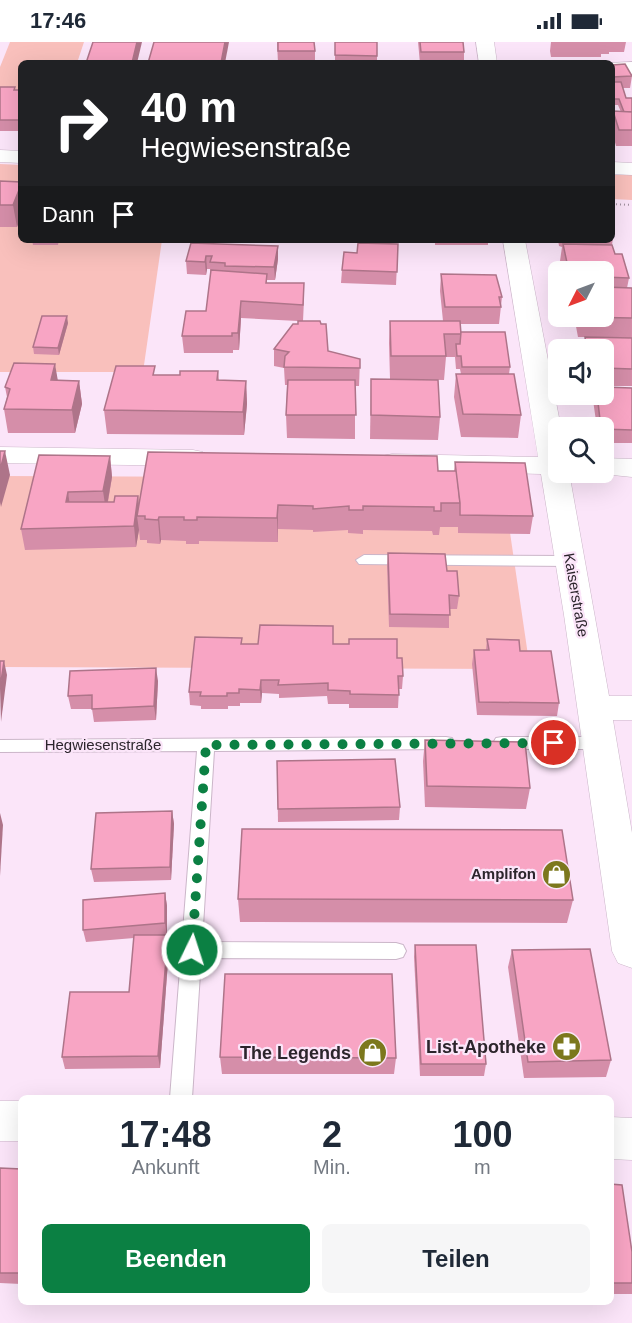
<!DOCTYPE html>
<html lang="de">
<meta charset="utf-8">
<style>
body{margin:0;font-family:Helvetica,sans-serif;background:#f6f6f7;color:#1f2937;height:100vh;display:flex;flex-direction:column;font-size:22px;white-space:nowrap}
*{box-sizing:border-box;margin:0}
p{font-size:20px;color:#747a83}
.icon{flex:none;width:33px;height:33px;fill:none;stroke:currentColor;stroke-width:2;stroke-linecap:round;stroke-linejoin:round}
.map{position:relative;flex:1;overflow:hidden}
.side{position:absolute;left:18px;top:1053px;width:596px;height:210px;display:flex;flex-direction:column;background:#fff;border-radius:9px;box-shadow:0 6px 24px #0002}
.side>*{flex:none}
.hud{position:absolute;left:18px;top:18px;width:597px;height:183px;border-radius:9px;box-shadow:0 6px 24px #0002;background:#202124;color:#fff;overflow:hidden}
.needle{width:39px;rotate:228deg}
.controls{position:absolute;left:548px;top:219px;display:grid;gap:12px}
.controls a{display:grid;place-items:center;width:66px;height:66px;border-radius:9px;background:#fff;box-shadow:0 6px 24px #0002;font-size:30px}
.pin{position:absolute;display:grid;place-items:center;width:51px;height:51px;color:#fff;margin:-26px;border:3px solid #fff;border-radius:50%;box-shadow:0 2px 6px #0007}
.me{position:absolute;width:66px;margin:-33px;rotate:4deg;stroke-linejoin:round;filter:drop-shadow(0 0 4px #0008)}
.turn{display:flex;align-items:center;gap:21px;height:126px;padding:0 24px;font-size:27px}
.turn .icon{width:78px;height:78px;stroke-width:2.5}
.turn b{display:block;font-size:42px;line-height:51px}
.then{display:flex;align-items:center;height:57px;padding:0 24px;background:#0003;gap:12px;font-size:22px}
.eta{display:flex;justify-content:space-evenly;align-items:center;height:102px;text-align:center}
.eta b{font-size:36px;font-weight:800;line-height:42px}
.button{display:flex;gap:12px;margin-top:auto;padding:12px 24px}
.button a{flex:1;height:69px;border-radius:9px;background:#0b8043;color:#fff;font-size:24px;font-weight:800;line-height:69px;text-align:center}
.button a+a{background:#f6f6f7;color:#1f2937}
.status{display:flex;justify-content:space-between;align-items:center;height:42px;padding:0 30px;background:#fff;direction:ltr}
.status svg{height:16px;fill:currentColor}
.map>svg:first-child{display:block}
.green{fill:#f9c0bc}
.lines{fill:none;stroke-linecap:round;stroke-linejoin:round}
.lane-casing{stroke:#cbb6c9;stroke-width:2}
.street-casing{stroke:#cbb6c9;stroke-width:1}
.path{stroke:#a1919f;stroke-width:2;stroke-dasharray:1 3;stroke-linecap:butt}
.lane{fill:#fff;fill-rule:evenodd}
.street{fill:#fff;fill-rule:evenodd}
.wall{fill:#d58ea9}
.shaded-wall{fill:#ae7489}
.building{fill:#f8a5c4;stroke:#ae7489;stroke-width:1.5}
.route{stroke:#0b8043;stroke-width:10;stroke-dasharray:0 18}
.labels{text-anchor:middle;stroke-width:4.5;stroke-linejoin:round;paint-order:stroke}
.street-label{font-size:15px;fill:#2c252c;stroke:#fbe5f9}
.poi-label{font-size:15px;font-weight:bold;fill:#2c252c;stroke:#fbe5f9;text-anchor:end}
.near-poi-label{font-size:18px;font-weight:bold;fill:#2c252c;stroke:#fbe5f9;text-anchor:end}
</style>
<div class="status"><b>17:46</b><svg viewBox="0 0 49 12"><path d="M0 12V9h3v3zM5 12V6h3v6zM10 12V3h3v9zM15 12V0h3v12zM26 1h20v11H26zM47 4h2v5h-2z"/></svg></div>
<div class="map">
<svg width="632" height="1281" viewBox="0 0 632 1281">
<rect width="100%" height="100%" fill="#fbe5f9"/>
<g class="green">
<polygon points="10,0 84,0 77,21 21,21 21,55 0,55 0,25"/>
<polygon points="0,122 21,123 21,146 0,146"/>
<polygon points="612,133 632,133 632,158 612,157"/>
<polygon points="0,170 21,170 21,198 162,198 143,330 0,330"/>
<polygon points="0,434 502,436 530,627 0,625"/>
</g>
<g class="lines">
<defs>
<g id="lane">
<polygon points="364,513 570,514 578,519 570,524 359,522 356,518"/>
<polygon points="446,695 452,696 455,701 452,706 446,707 214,709 202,900 396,901 403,903 406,909 403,915 396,917 201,916 192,1056 170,1056 197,709 0,710 0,698"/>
<polygon points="502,695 600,695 606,696 609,701 606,706 600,707 502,707 496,706 493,701 496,696"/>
</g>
<g id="street">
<polygon points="476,0 494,0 497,21 479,21"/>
<polygon points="632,20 632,32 612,32 612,21 609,21"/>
<polygon points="0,108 21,109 21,121 0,120"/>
<polygon points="612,120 632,121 632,133 612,132"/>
<polygon points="503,198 525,198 561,386 558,386 558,430 569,430 609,654 632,654 632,678 613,678 632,791 632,926 618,921 612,909 564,573 541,432 392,428 382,426 378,420 382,414 392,412 538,415"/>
<polygon points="0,405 193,408 203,410 207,416 203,422 193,424 0,421"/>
<polygon points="603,416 632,417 632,435 593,431 603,430"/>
<rect x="0" y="1059" width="21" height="40"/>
<polygon points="610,1075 632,1076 632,1118 610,1117"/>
</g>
</defs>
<use href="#lane" class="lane-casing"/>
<use href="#street" class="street-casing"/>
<polyline class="path" points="612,162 632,163"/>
<use href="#lane" class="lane"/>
<use href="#street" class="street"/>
</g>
<g class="wall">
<polygon points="277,0 315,9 315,20 278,21"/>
<rect x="335" y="0" width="42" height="21"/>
<polygon points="418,0 463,0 464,10 464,21 420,21"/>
<polygon points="551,0 626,0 624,10 609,10 609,12 601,12 601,15 551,15 550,9"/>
<polygon points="612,23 632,34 630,46 623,46 626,56 632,56 632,104 616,104 612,89 613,69 621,70 618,63 612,63"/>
<polygon points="0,45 16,48 21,48 21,89 0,89"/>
<polygon points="0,139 21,140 21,174 17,185 0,185"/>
<polygon points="612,181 614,188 612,203 615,212 629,236 627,246 632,246 632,344 603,344 603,308 583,308 585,295 578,295 574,274 603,274 603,230 563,230 560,219 562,205 559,204 558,198 612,198"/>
<polygon points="32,198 59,198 58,203 33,203"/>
<rect x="435" y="198" width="53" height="5"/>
<polygon points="191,201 278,204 278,217 275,238 267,238 267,241 304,258 303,279 321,282 328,309 360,317 359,344 355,344 355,397 287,396 286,373 287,343 285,343 284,326 274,324 274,307 298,282 298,279 241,276 239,308 233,308 233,311 184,311 182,294 206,269 211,233 210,227 207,227 206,233 187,232 186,219"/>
<polygon points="398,202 396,243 341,241 342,228 357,211"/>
<polygon points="441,232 502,255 499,282 460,282 461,290 510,325 509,332 521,373 518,396 461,395 454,355 456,332 461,332 460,327 456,327 455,315 446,315 444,338 390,337 389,301 390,279 443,279 440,249"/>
<polygon points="68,281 59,313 34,312 33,305"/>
<polygon points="218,329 219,338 246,339 247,362 244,393 107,392 104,368 156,333 180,333"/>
<polygon points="371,337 440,375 438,398 370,397"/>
<polygon points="58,338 79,339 82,362 75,391 8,391 4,367 7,355 5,345"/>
<polygon points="632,346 632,401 603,401 603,386 597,386 593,358 594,352"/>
<polygon points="110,414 112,435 108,460 114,460 138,454 139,463 438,429 454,429 455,420 533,474 530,492 458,491 458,485 440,485 439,493 433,493 432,489 363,488 363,492 348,491 348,488 313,490 313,488 278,487 278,500 199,499 199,502 186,502 186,499 161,498 160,502 147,501 147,498 140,498 139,488 136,505 25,508 21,487"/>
<polygon points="388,511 447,529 459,554 457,567 449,567 449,586 389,585 387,524"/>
<polygon points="487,597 520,609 559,661 557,674 477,673 472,622 474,608 486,608"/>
<polygon points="243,602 333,602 397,616 403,634 402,647 399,647 398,666 349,666 349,662 328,662 327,654 279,656 279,652 262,651 261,661 240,661 240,664 228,664 228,667 201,667 201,664 190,663 189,650"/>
<polygon points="158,639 156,678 94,680 92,667 71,667 68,654"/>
<polygon points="425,698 530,746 526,767 425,765 423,719"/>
<polygon points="277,719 400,765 399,778 278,780"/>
<polygon points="172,769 174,782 171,838 94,840 91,827"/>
<polygon points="165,851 167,864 167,893 169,906 160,1026 65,1027 62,1015 129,950 134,896 86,900 83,888"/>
<polygon points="238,857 573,858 567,881 240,880"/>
<polygon points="415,903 486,1022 484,1034 420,1034 414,915"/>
<polygon points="512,908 611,1018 606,1035 524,1036 508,925"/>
<polygon points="220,1015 396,1016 394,1032 222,1032"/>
<polygon points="0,1126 21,1127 21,1242 0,1241"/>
<polygon points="610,1142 632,1210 632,1252 610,1252"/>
</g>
<g class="shaded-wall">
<polygon points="137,0 142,0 137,21 132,21"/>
<polygon points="225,0 229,0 225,21 221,21"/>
<polygon points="21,143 21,174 17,185 13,163"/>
<polygon points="278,204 278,217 275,238 274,225"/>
<polygon points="206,214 207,227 206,233 205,220"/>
<polygon points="241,259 241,276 239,308 238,291"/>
<polygon points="67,274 68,281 59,313 58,306"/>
<polygon points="55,322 59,345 51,338"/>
<polygon points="79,339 82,362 75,391 72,368"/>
<polygon points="246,339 247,362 244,393 243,370"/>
<polygon points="5,409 10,433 1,465 0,460 0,428"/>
<polygon points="110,414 112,435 106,469 103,449"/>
<polygon points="68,450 71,471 66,460"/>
<polygon points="138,454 140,474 137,474 139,488 136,505 134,484"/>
<polygon points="278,463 278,500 277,476"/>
<polygon points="159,475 161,498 160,502 158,478"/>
<polygon points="4,619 7,633 1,680 0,646"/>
<polygon points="156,626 158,639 156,678 154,664"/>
<polygon points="261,638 262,651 261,661 260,648"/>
<polygon points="172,769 174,782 171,838 170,825"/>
<polygon points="0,771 3,783 0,834"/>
<polygon points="165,851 167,864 167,894 165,881"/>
<polygon points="168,893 169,906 160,1026 158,1014"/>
</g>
<g class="building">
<polygon points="93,0 137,0 132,21 86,21"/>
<polygon points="154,0 225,0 221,21 148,21"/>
<polygon points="278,0 314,0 315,9 278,9"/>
<polygon points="335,0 377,0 377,14 335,13"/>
<polygon points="420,0 463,0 464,10 421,10"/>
<polygon points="625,22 632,34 612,35 612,23"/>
<polygon points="612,40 621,40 626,56 632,56 632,70 624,70 619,57 612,57"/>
<polygon points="0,45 15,45 14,48 21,48 21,78 0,78"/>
<polygon points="613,69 632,70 632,88 619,88"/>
<polygon points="0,139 21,140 21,143 13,163 0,163"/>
<polygon points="191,201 278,204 274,225 225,224 225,221 210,220 212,214 206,214 205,220 186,219"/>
<polygon points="358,201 398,202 397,230 342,228 344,210 357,211"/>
<polygon points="563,202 612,203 615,212 622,212 629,236 603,235 603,230 569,230"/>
<polygon points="211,228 267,232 266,241 304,241 303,263 241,259 238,291 232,291 232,294 182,294 186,269 206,269"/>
<polygon points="441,232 496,233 502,255 499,255 501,265 445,265"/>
<polygon points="603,245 632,246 632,276 581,275 581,274 603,274"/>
<polygon points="42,274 67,274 58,306 33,305"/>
<polygon points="298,279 320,279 321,282 326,282 328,309 360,317 360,326 284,325 285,314 289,310 274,307 293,282 298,282"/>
<polygon points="390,279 460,279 461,292 444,292 446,314 391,314"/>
<polygon points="461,290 505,290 510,325 462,325 461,314 457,314 456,302 460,302"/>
<polygon points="585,295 632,296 632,327 603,326 603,308 587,308"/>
<polygon points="14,321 55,322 51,338 79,339 72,368 4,367 10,347 5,345"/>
<polygon points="116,324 155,324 153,333 180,333 180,329 218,329 217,338 246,339 243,370 104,368"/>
<polygon points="456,332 514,332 521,373 463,372"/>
<polygon points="371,337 438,338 440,375 371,373"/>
<polygon points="288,338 355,338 356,373 286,373"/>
<polygon points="603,345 632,346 632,388 603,387 603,386 601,386 597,352 603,352"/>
<polygon points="0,409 5,409 0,428"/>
<polygon points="148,410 437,414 438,429 457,429 460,461 441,461 441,469 434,469 434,465 363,464 363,468 349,468 349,464 313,467 313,464 278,463 277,476 197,475 197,478 184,478 184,475 159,475 158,478 145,477 145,474 137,474"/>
<polygon points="39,413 110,414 103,449 68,450 66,460 114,460 115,454 138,454 134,484 21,487"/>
<polygon points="455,420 525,421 533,474 460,473 460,461"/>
<polygon points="388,511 445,512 447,529 457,529 459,554 449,553 450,573 390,572"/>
<polygon points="260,583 333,584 333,602 349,602 349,597 397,597 397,616 402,616 403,634 398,634 399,653 350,652 350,649 328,648 328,641 278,643 279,638 261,638 260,648 239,647 239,651 227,651 227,654 200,654 201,650 189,650 195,595 242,596 241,602 258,602"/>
<polygon points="487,597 519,598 520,609 551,609 559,661 479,660 474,608 489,608"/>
<polygon points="0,619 4,619 0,646"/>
<polygon points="156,626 154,664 92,667 92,653 68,654 70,629"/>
<polygon points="425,698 525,700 530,746 427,744"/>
<polygon points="395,717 400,765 278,767 277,719"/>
<polygon points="172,769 170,825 91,827 96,771"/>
<polygon points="242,787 562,788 573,858 238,857"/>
<polygon points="165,851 165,881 83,888 83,858"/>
<polygon points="134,893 168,893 158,1014 62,1015 70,950 129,950"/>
<polygon points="415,903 476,903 486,1022 421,1022"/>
<polygon points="590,907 611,1018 528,1020 512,908"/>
<polygon points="225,932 392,932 396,1016 220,1015"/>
<polygon points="0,1126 21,1127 21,1231 0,1231"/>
<polygon points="610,1142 622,1143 632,1210 632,1241 610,1241"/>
</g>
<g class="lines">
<polyline class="route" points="192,908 206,703 554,701"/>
</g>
<defs>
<symbol id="shop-disc" viewBox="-11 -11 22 22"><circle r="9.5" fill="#7c781d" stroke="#fbe5f9"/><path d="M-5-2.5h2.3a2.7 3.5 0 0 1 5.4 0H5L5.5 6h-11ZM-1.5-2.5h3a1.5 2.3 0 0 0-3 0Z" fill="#fff"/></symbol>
<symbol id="pharmacy-disc" viewBox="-11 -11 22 22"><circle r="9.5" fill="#7c781d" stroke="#fbe5f9"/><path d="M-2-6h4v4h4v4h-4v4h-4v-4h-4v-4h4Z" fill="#fff"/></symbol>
</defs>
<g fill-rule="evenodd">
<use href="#shop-disc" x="540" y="816" width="33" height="33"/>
<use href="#pharmacy-disc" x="550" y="988" width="33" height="33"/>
<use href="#shop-disc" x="356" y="994" width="33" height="33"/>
</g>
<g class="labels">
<g class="street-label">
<text transform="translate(576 553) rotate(80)" y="5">Kaiserstraße</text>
<text x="103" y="708">Hegwiesenstraße</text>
</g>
<g class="poi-label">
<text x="536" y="837">Amplifon</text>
</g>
<g class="near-poi-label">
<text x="546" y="1011">List-Apotheke</text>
<text x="351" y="1017">The Legends</text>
</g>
</g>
</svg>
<div class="controls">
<a><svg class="needle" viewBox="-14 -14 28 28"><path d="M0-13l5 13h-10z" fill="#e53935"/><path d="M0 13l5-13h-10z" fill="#747a83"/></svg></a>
<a><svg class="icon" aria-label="sound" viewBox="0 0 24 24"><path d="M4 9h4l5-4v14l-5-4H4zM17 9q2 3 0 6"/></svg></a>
<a><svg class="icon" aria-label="search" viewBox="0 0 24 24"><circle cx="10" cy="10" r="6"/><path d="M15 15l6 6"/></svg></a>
</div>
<div class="pin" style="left:554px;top:701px;background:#d93025"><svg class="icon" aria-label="arrive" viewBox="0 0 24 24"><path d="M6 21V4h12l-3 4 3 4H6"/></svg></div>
<svg class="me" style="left:192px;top:908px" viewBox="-20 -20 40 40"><circle r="17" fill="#0b8043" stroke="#fff" stroke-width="3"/><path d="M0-11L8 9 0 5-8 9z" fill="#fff"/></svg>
<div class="hud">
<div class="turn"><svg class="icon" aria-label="right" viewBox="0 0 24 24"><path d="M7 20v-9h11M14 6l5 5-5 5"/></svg><div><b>40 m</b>Hegwiesenstraße</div></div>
<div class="then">Dann<svg class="icon" aria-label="arrive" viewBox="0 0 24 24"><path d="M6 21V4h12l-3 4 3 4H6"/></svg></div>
</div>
<section class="side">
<div class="eta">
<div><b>17:48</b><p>Ankunft</p></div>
<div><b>2</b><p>Min.</p></div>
<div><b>100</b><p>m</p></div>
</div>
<div class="button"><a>Beenden</a><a>Teilen</a></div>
</section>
</div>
